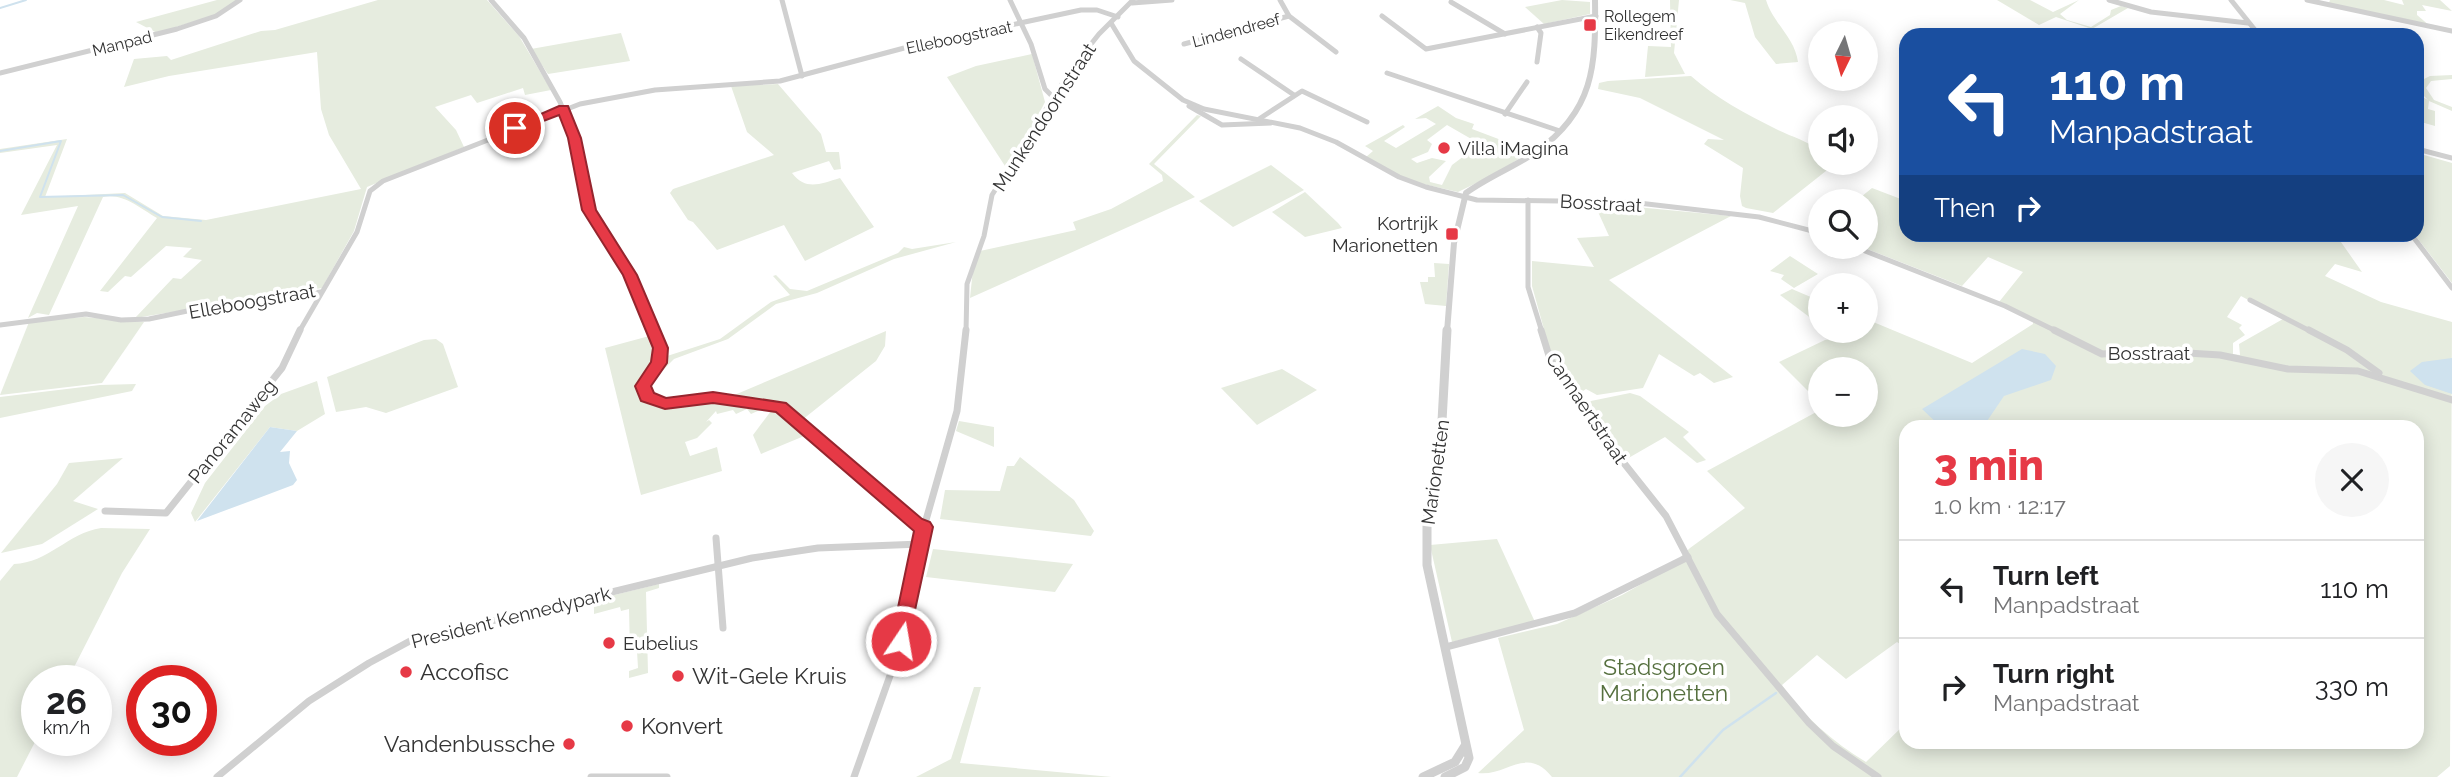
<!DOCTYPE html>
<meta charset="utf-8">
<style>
body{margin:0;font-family:Raleway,sans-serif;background:#f6f6f6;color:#202124;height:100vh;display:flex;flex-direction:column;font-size:26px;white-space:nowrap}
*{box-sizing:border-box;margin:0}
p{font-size:23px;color:#757577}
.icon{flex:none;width:38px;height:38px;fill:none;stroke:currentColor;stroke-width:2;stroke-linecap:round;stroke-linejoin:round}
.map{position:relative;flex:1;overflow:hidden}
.side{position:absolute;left:1899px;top:420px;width:525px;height:329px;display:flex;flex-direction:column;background:#fff;border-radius:21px;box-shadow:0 4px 18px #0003}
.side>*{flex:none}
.hud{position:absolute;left:1899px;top:28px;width:525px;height:214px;border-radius:21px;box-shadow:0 4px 18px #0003;background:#1a4fa0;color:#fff;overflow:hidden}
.needle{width:46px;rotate:185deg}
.buttons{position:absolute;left:1808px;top:21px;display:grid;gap:14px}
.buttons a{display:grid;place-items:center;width:70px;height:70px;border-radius:50%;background:#fff;box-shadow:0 4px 18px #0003;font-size:35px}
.speed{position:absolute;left:21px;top:665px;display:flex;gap:14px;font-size:35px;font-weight:700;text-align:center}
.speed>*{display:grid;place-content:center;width:91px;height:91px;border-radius:50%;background:#fff;box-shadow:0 4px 18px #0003;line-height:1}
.speed small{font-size:18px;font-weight:400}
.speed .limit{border:10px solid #d22;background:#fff;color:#111}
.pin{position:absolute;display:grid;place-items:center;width:60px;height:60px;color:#fff;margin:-30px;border:4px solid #fff;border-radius:50%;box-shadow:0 2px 7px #0007}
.me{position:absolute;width:77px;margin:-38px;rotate:12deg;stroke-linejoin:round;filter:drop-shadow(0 0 5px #0008)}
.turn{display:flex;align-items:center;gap:24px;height:147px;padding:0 35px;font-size:32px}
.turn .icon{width:91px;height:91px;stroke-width:2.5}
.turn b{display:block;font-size:49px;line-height:60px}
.then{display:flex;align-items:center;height:66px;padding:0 35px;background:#0003;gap:14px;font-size:26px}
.round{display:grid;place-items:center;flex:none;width:74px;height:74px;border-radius:37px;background:#f6f6f6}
.overview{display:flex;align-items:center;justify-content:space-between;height:119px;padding:0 35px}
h1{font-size:42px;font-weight:800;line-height:52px;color:#e63946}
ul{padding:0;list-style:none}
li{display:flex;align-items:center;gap:21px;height:98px;padding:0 35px;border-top:2px solid #e0e0e0}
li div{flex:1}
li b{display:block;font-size:26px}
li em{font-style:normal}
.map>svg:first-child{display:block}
.green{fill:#e6ecdf;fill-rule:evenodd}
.water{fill:#cfe2ee}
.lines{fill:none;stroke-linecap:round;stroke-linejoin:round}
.stream-far1{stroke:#cfe2ee;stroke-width:2}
.stream{stroke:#cfe2ee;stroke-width:2.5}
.minor-far1{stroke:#d0d0d0;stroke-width:5}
.minor{stroke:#d0d0d0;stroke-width:7}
.tertiary-far1{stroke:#d0d0d0;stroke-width:6}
.tertiary{stroke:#d0d0d0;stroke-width:9}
.route{fill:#e63946;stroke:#96252e;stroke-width:2}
.poi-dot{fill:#e63946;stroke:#fff;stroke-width:2.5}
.labels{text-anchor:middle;stroke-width:7;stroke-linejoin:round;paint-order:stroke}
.far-poi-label{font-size:16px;fill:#333;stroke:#fff;text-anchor:start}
.far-street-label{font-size:16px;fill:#333;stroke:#fff}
.street-label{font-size:19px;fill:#333;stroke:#fff}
.poi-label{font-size:19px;fill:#333;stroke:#fff;text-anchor:start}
.near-park-label{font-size:23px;fill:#56703f;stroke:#fff}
.near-poi-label{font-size:23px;fill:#333;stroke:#fff;text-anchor:start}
</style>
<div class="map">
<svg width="2452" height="777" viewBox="0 0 2452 777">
<rect width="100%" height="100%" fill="#fff"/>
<g class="green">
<polygon points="217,0 238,0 218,14 157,33 136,22"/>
<path d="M 378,0 L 487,0 L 519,36 L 551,90 L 525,95 L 523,88 L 477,103 L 471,95 L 435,107 L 456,130 L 464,147 L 367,187 L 354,231 L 322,288 L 135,318 L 173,278 L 181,279 L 202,260 L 183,257 L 192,248 L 166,246 L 131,277 L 125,276 L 108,292 L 100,291 L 157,218 C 139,208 124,193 103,197 L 49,315 L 37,313 L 28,318 L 78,206 L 21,215 L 57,145 L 0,153 L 0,149 L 67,139 L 45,197 L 125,193 L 163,216 L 206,220 L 361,189 L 329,135 L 321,109 L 317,52 L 169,76 L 124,87 L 134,59 L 167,56 L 171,60 L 261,31 L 275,30 Z"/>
<polygon points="1562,0 1590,2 1590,14 1544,24 1525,7"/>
<polygon points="1670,0 1679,0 1674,53 1685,74 1645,77 1648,46 1671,47"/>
<path d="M 1730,0 L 1766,0 C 1773,23 1795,38 1798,62 L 1776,64 L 1755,37 L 1745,3 Z"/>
<polygon points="1997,0 2030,0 2053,12 2079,0 2060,14 2067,20 2091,27 2110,15 2111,10 2121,6 2128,8 2092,29 2056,17 2039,25"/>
<polygon points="2330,0 2384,0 2404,5 2402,0 2440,0 2452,11 2422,5 2426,11 2417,11 2417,15 2430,26 2329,3"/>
<polygon points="621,33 630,61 548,74 531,49"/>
<polygon points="1032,54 1045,102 1029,133 1005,166 947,77 976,66"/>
<polygon points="2452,75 2452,79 2431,81 2426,88 2434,100 2452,107 2452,111 2429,101 2428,109 2435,111 2435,126 2421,122 2422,100 2417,94 2428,100 2420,92 2420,81 2430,76"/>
<path d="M 1691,76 C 1716,98 1746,114 1776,129 C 1792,137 1806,140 1820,151 L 1820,163 L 1836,163 L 1773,213 L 1746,208 L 1742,206 L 1740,196 L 1743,168 L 1704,144 L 1708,139 L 1724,140 L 1640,98 L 1598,89 L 1599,83 L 1608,81 Z"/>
<path d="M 778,84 L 821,134 L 826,152 L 839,152 L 841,169 L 834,170 L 829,161 L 792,173 C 806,191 820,184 840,178 L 874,227 L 805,261 L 784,225 L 717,250 L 693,222 L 688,220 L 670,193 L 673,189 L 774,155 L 747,132 L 731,86 Z"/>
<path d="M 1438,106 L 1456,118 L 1474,124 L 1472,129 L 1525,149 L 1530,145 L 1536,147 L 1499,172 L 1458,192 L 1410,181 L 1366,157 L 1373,151 L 1365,146 L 1403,125 L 1405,127 L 1384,141 L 1396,148 L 1436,124 L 1426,118 L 1415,119 ZM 1447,125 L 1480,144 L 1452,165 L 1442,185 L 1430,182 L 1429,177 L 1446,161 L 1432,158 L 1417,163 L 1411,159 L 1428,152 L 1432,144 L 1427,140 Z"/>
<polygon points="1197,115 1201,116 1154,164 1195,197 970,298 973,269 980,251 1076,230 1073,222 1111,209 1163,181 1162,175 1149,164"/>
<polygon points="2417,153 2452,163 2452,283 2415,235"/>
<polygon points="1271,165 1304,190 1233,227 1199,201"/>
<path d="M 1872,188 L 1906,201 L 1906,234 L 2336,235 L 2362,272 L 2335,264 L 2325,276 L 2381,302 L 2452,322 L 2450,766 L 2437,777 L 1552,777 C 1526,745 1506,777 1478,773 L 1524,730 L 1498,638 L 1557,624 L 1622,595 L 1668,569 L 1690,548 L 1745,508 L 1707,471 L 1820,410 L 1820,415 L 1866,415 L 1866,369 L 1820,369 L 1820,403 L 1779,362 L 1825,340 L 1837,338 L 1828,331 L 1866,331 L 1866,319 L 1972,363 L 2033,324 L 2033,319 L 1999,302 L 2023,272 L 1988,257 L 1962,286 L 1862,247 L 1866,247 L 1866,201 L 1856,201 ZM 2241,296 L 2283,319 L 2239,344 L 2240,355 L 2233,354 L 2233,343 L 2245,335 L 2239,328 L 2242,325 L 2227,317 ZM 1906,427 L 2417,427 L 2417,742 L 1906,742 L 1906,723 L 1866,762 C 1833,742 1803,716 1782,685 L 1817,655 L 1846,679 L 1897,642 L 1906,648 Z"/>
<polygon points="1305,192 1338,223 1342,228 1305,237 1272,212"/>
<polygon points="1594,203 1731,216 1609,280 1733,377 1714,383 1700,373 1694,376 1659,354 1643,388 1597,395 1586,389 1580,393 1552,358 1532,286 1532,261 1594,267 1577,238 1609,236"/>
<polygon points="956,242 894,259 817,293 776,304 728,339 674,359 647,386 664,357 720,339 771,302 790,295 773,276 776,275 790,289 807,291 898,253 904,247 912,249"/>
<polygon points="1790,256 1818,274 1794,288 1781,279 1784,275 1770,271"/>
<polygon points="1434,263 1449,264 1446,306 1425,304 1420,282 1428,282 1428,277 1435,277"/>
<polygon points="1792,289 1820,301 1820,325 1780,295"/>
<polygon points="84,317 144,322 102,383 0,395 29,322"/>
<polygon points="886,331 885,346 876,361 802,420 784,405 732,396"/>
<polygon points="653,335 659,352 640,389 655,404 714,399 767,407 751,414 747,409 736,414 733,410 717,414 716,411 706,422 709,420 712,423 697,438 685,442 690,456 717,447 722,471 641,495 605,348"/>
<polygon points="436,339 443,344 458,387 386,413 366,407 336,412 327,377 424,340"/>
<polygon points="1282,369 1317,390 1257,425 1221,388"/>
<polygon points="317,381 325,414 297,431 270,427 195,522 191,513 205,483 265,406 281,394"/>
<polygon points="136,384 132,391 0,418 0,397 100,385"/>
<polygon points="1630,393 1640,396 1689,432 1683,437 1706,460 1697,463 1665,437 1625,460 1586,406 1591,401"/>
<polygon points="774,407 809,434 761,454 753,435"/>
<polygon points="959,421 994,427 994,447 956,431"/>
<polygon points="1020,457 1074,500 1094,531 1091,536 940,519 945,490 1000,491 1007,466 1014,466"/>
<polygon points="123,458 73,501 98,509 42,544 1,553 57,484 69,463"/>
<path d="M 101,528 L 150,529 L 122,573 L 67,681 L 37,681 L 37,738 L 17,777 L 0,777 L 0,581 L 14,564 C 48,563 68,533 101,528 Z"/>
<polygon points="1497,539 1535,622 1452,642 1430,545"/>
<polygon points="933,549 1073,564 1055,592 926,577"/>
<polygon points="659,584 659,588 646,592 648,673 629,678 629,671 638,668 637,651 630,652 629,609 621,611 620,607 594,614 594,600"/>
<polygon points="974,687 981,687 960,763 1112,777 916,777 951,759"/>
</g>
<g class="water">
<polygon points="2022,349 2045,354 2056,366 2051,380 2004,396 1983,427 1941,427 1922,409"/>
<polygon points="2452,358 2452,394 2425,385 2410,371 2422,362"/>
<polygon points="270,427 297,431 280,452 290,451 289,463 297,480 293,485 197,521"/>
</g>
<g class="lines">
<g class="stream-far1">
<polyline points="0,8 26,0"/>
<polyline points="0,151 61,141 40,197 123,195 162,217 201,221"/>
</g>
<polyline class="stream" points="1680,777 1723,730 1776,693"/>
<g class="minor-far1">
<polyline points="491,0 524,38 560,102 575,138 589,210 630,275 655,332"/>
<polyline points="782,0 802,76"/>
<polyline points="1010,0 1031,44 1045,89 1053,97"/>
<polyline points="1280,0 1289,16 1336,52"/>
<polyline points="2109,0 2151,12 2248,23"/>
<polyline points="2231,0 2259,35"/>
<polyline points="2307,0 2452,31"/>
<polyline points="1451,2 1505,34"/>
<polyline points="1132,3 1172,0"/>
<polyline points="1382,16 1426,49 1596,16"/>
<polyline points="1111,23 1134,61 1183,100 1204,109 1300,128 1336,142 1399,177 1426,187 1477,200 1630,202 1759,217 1820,233"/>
<polyline points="1537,27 1541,33 1537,62"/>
<polyline points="1184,44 1289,16"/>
<polyline points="1241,59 1294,95"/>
<polyline points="0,73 177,29 216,16 240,0"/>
<polyline points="1387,73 1560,131"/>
<polyline points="1189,106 1222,125 1271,123"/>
<polyline points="1505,114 1527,82"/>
<polyline points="1259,119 1302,91 1367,122"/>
<polyline points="2417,149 2452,158"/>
<polyline points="1528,200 1528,287 1542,332"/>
<polyline points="2411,234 2452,288"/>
<polyline points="1855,247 2005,306 2058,332"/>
<polyline points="2250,300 2312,332"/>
<polyline points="0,325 86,314 121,320 149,319 216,305 321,292"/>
<polyline points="299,332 357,232 370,191 383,181 580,104 655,90 780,81 908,47 1081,10 1097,10 1118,17"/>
<polyline points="966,332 967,284 984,236 992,195 1072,68 1099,34 1133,0"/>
</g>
<g class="minor">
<polyline points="654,330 661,354 646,381 644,394 658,403 713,397 781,407 918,526 924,527"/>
<polyline points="1541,330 1550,359 1596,428 1666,516 1717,614 1809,723 1833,746 1878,777"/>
<polyline points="2054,330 2102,354 2155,351 2220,355 2288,369 2358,371 2452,400"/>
<polyline points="2309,330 2347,350 2379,373"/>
<polyline points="105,511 166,513 282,368 300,330"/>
<polyline points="716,538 723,628"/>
<polyline points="1446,647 1575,613 1688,557"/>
<polyline points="217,777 309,701 369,663 410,641 752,558 818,548 921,544"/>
<polyline points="591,777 667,777"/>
<polyline points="854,777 897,656 924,527 957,411 966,330"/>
</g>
<path class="tertiary-far1" d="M 1447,332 L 1454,243 L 1466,193 C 1488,177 1514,167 1536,152 C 1594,111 1596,66 1595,0"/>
<g class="tertiary">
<polyline points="1423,777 1455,762 1465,746"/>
<polyline points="1445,777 1465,767 1469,758 1427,565 1427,523 1442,421 1447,330"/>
</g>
</g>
<polygon class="route" points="559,106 568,106 581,138 596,210 637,275 668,348 667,363 651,386 654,393 666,398 713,392 786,403 922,519 930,522 933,527 907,647 894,647 891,641 914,531 776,412 713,403 665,409 641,401 635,386 651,362 653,348 623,275 582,210 568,138 559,115 520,130 509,128"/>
<g class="poi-dot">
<rect x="1583" y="18" width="14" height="14" rx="3.5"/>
<circle cx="1444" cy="148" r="7"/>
<rect x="1445" y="227" width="14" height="14" rx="3.5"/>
<circle cx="609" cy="643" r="7"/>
<circle cx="406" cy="672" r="7"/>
<circle cx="678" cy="676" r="7"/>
<circle cx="627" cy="726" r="7"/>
<circle cx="569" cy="744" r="7"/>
</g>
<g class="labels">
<g class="far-poi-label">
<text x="1604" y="22">Rollegem<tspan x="1604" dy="18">Eikendreef</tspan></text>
</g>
<g class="far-street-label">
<text transform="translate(1236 30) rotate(-15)" y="6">Lindendreef</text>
<text transform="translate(959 37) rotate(-12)" y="6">Elleboogstraat</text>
<text transform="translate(122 43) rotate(-14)" y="6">Manpad</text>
</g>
<g class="street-label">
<text transform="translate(1044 117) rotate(-57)" y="7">Munkendoornstraat</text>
<text transform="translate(1601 203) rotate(3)" y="7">Bosstraat</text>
<text transform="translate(252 301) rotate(-10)" y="7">Elleboogstraat</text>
<text x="2149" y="360">Bosstraat</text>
<text transform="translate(1587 408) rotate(56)" y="7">Cannaertstraat</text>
<text transform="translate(232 431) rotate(-51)" y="7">Panoramaweg</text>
<text transform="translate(1435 472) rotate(-82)" y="7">Marionetten</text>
<text transform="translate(511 617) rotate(-14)" y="7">President Kennedypark</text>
</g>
<g class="poi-label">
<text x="1458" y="155">Vil!a iMagina</text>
<text x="1438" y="230" text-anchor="end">Kortrijk<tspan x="1438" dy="22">Marionetten</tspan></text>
<text x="623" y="650">Eubelius</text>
</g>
<g class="near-park-label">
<text x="1664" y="675">Stadsgroen<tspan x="1664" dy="26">Marionetten</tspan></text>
</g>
<g class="near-poi-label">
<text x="420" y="680">Accofisc</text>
<text x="692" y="684">Wit-Gele Kruis</text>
<text x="641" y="734">Konvert</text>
<text x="555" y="752" text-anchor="end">Vandenbussche</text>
</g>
</g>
</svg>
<div class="buttons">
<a><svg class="needle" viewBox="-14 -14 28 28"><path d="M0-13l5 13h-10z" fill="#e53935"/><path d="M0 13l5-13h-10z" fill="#757577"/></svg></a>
<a><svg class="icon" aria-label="sound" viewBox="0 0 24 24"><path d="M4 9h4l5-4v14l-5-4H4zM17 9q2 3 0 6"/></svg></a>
<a><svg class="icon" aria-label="search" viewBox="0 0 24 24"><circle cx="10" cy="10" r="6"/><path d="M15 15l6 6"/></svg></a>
<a>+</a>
<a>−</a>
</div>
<div class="speed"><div>26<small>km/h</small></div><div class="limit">30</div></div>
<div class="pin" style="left:515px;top:128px;background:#d93025"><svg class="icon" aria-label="arrive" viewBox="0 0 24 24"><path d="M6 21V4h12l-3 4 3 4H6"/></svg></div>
<svg class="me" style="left:901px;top:641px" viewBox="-20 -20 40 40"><circle r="17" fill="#e63946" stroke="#fff" stroke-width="3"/><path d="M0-11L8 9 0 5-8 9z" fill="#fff"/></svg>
<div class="hud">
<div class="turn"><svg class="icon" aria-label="left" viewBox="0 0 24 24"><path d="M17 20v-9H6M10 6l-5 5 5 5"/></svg><div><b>110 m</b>Manpadstraat</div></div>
<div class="then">Then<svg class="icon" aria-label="right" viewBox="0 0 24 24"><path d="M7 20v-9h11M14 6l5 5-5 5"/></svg></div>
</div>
<section class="side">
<div class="overview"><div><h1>3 min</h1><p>1.0 km · 12:17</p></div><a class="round"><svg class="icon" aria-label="close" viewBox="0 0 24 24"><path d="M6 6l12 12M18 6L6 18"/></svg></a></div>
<ul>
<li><svg class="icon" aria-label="left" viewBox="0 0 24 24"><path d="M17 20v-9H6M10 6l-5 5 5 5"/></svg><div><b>Turn left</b><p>Manpadstraat</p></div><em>110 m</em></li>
<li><svg class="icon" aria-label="right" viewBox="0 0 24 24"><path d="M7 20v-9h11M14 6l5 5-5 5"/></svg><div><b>Turn right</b><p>Manpadstraat</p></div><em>330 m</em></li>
</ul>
</section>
</div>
